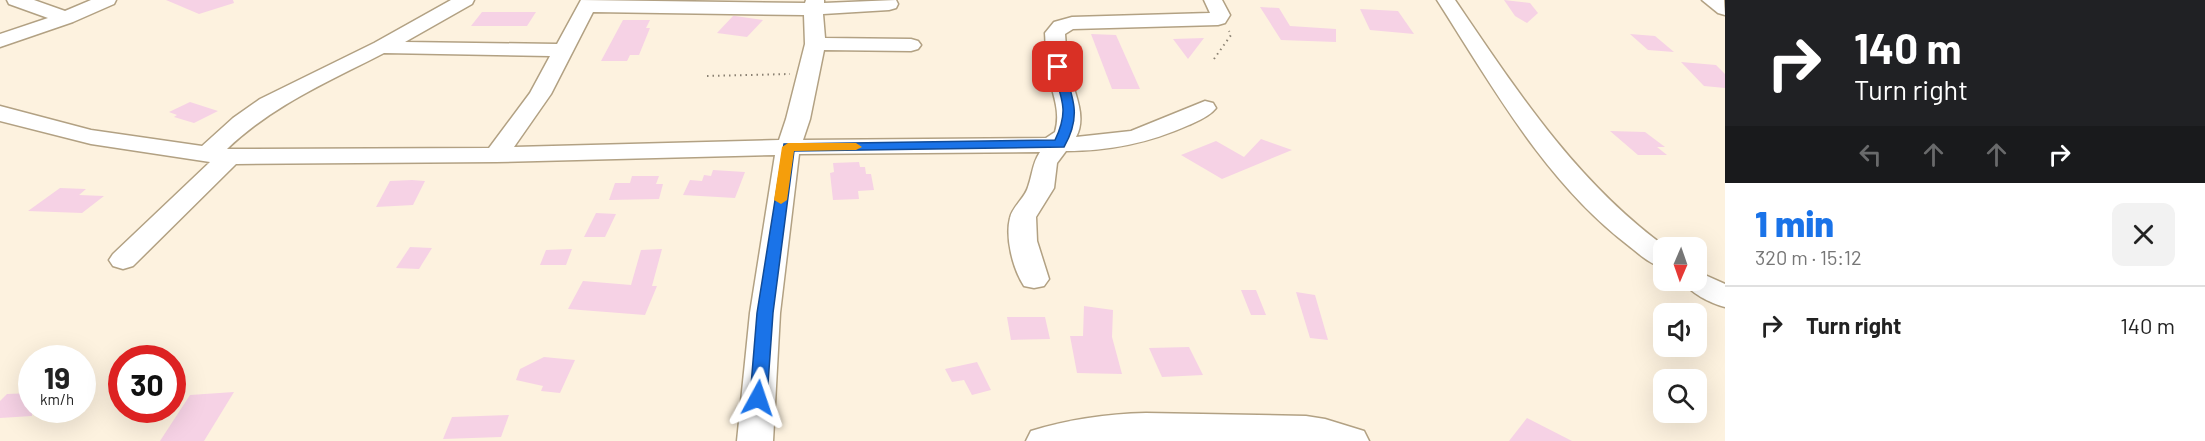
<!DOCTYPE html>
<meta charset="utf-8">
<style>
body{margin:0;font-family:Barlow,sans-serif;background:#f2f2f2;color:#222;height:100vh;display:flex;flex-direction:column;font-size:22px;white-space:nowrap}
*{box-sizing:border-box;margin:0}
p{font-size:20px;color:#767676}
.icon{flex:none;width:33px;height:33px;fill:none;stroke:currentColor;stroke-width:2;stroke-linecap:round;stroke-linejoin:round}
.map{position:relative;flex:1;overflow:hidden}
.details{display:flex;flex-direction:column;background:#fff;width:480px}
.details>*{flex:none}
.banner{background:#202124;color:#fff;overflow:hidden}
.needle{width:39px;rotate:182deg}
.tools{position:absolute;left:1653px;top:237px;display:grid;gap:12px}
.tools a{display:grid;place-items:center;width:54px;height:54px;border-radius:12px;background:#fff;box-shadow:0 6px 24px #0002;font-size:30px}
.speed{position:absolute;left:18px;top:345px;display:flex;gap:12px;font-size:30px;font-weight:700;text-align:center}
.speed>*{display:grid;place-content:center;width:78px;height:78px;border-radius:50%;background:#fff;box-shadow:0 6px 24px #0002;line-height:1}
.speed small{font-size:15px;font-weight:400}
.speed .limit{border:9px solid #d22;background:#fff;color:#111}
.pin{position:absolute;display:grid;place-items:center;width:51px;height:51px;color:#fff;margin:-26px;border-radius:12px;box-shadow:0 3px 9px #0006}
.me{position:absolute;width:66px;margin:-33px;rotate:5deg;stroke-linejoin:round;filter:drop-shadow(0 0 4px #0008)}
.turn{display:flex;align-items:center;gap:21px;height:126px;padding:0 30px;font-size:27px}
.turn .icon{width:78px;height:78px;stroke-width:2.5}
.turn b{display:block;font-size:42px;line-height:51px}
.lanes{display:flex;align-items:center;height:57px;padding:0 30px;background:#0003;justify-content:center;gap:30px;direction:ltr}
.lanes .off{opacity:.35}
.round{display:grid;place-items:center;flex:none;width:63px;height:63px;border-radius:12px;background:#f2f2f2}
.headline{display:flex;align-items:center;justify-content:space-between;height:102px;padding:0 30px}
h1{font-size:36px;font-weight:800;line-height:45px;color:#1a73e8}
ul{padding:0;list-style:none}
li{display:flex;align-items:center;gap:18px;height:78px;padding:0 30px;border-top:2px solid #e0e0e0}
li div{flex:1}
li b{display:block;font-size:22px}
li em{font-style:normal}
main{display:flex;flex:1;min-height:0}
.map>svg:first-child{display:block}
.building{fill:#f6d2e5}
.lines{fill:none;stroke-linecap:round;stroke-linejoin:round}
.minor-casing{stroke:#b2a183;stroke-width:3}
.path{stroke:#8a8172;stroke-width:2;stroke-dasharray:1.5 4;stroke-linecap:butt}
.minor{fill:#fff;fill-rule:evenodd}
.route{fill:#1a73e8;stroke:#114b97;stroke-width:1.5}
.slow{fill:#f59e0b}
</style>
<main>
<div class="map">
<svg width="1725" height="441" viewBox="0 0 1725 441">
<rect width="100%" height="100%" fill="#fdf2df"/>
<g class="building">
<polygon points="166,0 233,0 234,3 199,14"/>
<polygon points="1504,0 1530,3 1538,13 1527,23 1515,16"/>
<polygon points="1260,7 1279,8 1290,26 1336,29 1336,42 1281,40"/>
<polygon points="1360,9 1398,11 1414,34 1370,30"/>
<polygon points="482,12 536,12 527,26 471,26"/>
<polygon points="733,16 735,16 763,20 747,37 717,33"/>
<polygon points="623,20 650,20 646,28 650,28 639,55 630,55 627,61 601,61"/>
<polygon points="1091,34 1116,35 1140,89 1112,89"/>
<polygon points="1630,34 1655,36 1674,52 1648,50"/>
<polygon points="1204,38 1188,59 1173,39"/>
<polygon points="1681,62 1716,65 1725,74 1725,88 1704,86"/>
<polygon points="190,102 218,111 194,123 174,117 177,115 169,112"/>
<polygon points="1610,131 1645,132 1665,147 1657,147 1667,155 1638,155"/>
<polygon points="1261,139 1292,150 1222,179 1181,155 1216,141 1244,157"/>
<polygon points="859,162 860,167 865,167 866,174 871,174 874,190 858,191 859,199 833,200 830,173 834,172 833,163"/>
<polygon points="713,170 745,172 735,198 683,195 690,180 702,181 704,175 711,176"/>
<polygon points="632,176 659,176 656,184 663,184 659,199 609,200 615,183 630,183"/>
<polygon points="412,180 425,181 413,205 376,207 390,181"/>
<polygon points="60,188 86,189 79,195 104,196 82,213 28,211"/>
<polygon points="596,213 616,214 605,237 584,237"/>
<polygon points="410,247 432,248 419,269 396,268"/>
<polygon points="572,249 566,265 540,265 546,250"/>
<polygon points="662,249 652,286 657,286 645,315 568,309 583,281 631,285 641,250"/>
<polygon points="1241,290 1256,290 1266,315 1251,315"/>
<polygon points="1296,292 1315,295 1328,340 1310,338"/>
<polygon points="1084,306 1113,310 1112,337 1122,374 1077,373 1070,336 1083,336"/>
<polygon points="1007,317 1045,317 1050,339 1011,340"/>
<polygon points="1189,347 1203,375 1162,377 1149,348"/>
<polygon points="544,357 575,360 560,393 541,391 543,386 516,380 520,369"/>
<polygon points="977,362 991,390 972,395 964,380 952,382 945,369"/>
<polygon points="234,392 204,441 160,441 190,395"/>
<polygon points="32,393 32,416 0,418 0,401 7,394"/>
<polygon points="509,415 501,437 443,439 452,417"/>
<polygon points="1527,418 1572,441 1509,441"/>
</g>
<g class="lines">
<defs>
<g id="minor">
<polygon points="7,0 34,0 65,11 91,0 116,0 114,4 73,22 0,47 0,34 48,18 9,4"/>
<path d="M 451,0 L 474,0 L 472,4 L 405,42 L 557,44 L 581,0 L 805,3 L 806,0 L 824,0 L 824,3 L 896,0 L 898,4 L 896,8 L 889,10 L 823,14 L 825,38 L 911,39 L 918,41 L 921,45 L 918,49 L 911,51 L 824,50 L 810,119 L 803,140 L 1046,138 L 1055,132 C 1062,109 1050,89 1047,67 C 1045,56 1046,44 1045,33 L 1054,22 L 1072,17 L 1210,13 L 1204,0 L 1222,0 L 1230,15 L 1225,23 L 1218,25 L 1073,29 L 1065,34 C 1066,45 1066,56 1068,67 C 1072,89 1088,115 1076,137 L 1131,131 L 1205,101 L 1213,103 L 1216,108 C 1210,116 1198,121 1189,125 C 1149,143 1110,151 1066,151 L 1057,163 L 1054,188 L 1036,217 L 1037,241 L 1049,279 L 1044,286 L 1034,288 L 1024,286 C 1013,269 1005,238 1010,218 C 1012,207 1025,198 1028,187 C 1033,173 1032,164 1040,152 L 799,154 L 780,313 L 773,441 L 737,441 L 750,313 L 775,155 L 496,162 L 236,164 L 133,266 L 123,269 L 113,266 L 109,260 L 113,254 L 210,162 L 91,144 L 0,121 L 0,106 L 91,130 L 202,146 L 233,118 L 260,99 L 374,43 ZM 593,12 L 804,15 L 805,44 L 786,119 L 779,140 L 514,147 L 551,94 ZM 384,53 L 550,56 L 530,93 L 489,148 L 227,149 C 273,105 328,82 384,53 Z"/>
<path d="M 1437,0 L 1455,0 C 1517,91 1576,182 1667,248 L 1664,248 L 1664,268 C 1650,264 1640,255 1629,246 C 1546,183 1492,86 1437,0 Z"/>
<polygon points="1702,0 1724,0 1725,15 1718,13"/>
<path d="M 1696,271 L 1725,284 L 1725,307 C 1710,303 1690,293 1682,280 L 1696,280 Z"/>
<path d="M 1146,413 L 1306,416 L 1325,419 L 1364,431 L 1369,441 L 1026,441 L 1031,431 C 1070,419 1106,414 1146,413 Z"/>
</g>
</defs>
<use href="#minor" class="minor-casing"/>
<g class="path">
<polyline points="1214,59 1231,35 1229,31"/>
<polyline points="707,76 790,74"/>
</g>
<use href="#minor" class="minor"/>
</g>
<path class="route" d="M 1058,64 L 1063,67 C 1073,98 1082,116 1064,147 L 794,151 L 773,313 L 767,398 L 764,403 L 758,405 L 752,403 L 750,398 L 757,313 L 784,144 L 1055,140 C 1070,109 1061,98 1052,67 Z"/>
<polygon class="slow" points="788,143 856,143 862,147 856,150 794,151 787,200 781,204 774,200 782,147"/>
</svg>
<div class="tools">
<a><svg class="needle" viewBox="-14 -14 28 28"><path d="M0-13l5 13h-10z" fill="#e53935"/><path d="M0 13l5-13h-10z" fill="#767676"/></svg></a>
<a><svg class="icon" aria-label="sound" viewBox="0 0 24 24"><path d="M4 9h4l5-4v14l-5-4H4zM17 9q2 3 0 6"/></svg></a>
<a><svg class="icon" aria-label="search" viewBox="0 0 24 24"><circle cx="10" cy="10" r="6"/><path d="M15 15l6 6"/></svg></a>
</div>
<div class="speed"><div>19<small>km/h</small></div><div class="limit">30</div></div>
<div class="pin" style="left:1058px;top:67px;background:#d93025"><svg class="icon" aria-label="arrive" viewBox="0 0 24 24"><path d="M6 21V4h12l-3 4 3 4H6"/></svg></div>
<svg class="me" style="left:758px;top:398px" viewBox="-20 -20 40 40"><path d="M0-17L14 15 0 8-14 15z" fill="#1a73e8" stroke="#fff" stroke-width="4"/></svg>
</div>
<section class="details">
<div class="banner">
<div class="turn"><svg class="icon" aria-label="right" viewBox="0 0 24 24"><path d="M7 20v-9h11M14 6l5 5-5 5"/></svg><div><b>140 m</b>Turn right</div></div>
<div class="lanes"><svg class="icon off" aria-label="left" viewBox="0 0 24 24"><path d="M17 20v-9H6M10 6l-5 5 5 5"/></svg><svg class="icon off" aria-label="ahead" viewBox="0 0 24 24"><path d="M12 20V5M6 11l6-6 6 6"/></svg><svg class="icon off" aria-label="ahead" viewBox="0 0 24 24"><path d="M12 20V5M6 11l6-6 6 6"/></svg><svg class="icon" aria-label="right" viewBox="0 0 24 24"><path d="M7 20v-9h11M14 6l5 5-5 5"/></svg></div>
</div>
<div class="headline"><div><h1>1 min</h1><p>320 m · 15:12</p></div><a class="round"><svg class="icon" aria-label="close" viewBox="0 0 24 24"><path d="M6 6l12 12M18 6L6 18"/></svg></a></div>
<ul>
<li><svg class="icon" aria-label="right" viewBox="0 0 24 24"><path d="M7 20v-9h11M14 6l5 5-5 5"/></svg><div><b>Turn right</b></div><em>140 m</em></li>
</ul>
</section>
</main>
